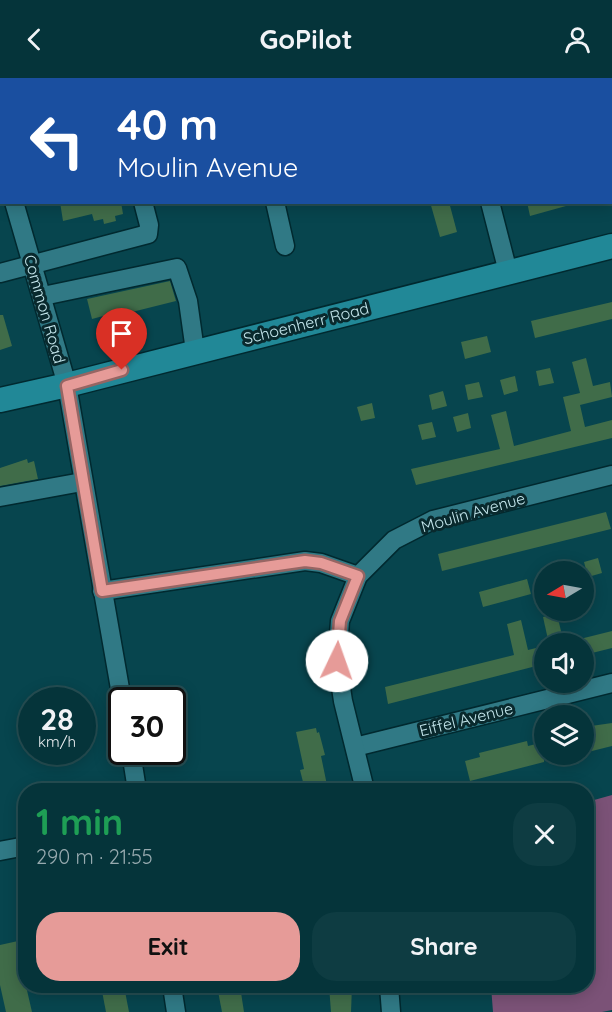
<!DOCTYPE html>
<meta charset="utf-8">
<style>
body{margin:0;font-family:Quicksand,sans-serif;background:#0e3c42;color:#f1f3f6;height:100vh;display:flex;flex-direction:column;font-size:22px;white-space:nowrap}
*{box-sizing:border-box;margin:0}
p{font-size:20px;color:#97aaaf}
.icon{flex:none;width:33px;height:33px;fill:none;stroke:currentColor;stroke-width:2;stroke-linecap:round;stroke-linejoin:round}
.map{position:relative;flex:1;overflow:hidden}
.side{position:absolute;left:18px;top:705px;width:576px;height:210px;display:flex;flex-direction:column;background:#05343a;border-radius:24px;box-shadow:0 3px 15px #0003,0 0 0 2px #264f54}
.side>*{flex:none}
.top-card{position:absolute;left:0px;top:0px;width:612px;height:126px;box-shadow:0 3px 15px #0003,0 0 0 2px #264f54;background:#1a4fa0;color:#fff;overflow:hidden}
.needle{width:39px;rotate:260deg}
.buttons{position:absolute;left:534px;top:483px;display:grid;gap:12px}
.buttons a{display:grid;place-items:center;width:60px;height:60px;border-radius:50%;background:#05343a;box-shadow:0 3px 15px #0003,0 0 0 2px #264f54;font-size:30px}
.speed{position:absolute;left:18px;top:609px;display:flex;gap:12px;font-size:30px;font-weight:700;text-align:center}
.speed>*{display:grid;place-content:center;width:78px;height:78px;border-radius:50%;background:#05343a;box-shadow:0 3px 15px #0003,0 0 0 2px #264f54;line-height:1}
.speed small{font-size:15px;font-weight:400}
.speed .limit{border:3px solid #111;border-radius:9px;background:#fff;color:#111}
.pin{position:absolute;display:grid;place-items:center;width:51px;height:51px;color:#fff;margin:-62px -26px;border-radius:50% 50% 50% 0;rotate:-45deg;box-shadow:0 0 6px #0007}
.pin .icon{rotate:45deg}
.me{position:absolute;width:66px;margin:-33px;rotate:3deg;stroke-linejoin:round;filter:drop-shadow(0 0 4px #0008)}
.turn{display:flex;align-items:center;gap:21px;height:126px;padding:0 18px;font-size:27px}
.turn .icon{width:78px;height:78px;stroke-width:2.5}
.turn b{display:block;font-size:42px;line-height:51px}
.round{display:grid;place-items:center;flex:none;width:63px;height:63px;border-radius:24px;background:#0e3c42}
.headline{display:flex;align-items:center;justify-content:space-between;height:102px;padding:0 18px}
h1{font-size:36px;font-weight:800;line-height:45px;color:#1e9e55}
.button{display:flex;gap:12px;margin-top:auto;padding:12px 18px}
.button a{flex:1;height:69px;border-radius:24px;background:#e69b98;color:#111;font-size:24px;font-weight:800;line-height:69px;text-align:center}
.button a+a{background:#0e3c42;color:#f1f3f6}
header{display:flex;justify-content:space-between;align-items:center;height:78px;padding:0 18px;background:#05343a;font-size:27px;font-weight:800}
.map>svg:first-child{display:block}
.green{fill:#7b5277}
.building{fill:#406c49}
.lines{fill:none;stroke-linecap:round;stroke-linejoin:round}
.minor-casing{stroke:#01292f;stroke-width:21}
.major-casing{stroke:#01292f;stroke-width:27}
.minor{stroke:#307985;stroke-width:18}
.major{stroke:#218897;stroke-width:24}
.route-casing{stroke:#966563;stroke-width:15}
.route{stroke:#e69b98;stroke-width:10}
.labels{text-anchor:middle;stroke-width:6;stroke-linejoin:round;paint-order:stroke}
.street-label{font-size:16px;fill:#c5e7ed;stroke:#09292d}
</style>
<header><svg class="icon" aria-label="back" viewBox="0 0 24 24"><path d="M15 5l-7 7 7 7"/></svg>GoPilot<svg class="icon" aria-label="person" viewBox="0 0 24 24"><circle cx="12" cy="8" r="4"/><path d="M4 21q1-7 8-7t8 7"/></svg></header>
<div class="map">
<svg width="612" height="934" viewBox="0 0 612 934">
<rect width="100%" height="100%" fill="#07454e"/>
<polygon class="green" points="612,717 612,932 602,934 493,934 491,908 586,908 587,724"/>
<g class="building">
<polygon points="60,124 121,124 123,136 115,138 116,143 104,146 103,141 94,143 92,136 63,143"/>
<polygon points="430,124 449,124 457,154 440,159"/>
<polygon points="527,124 566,124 566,128 530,138"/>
<polygon points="170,203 176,223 108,240 107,237 92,241 87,221"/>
<polygon points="612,224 612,241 535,260 531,243"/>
<polygon points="0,237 3,237 12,268 0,272"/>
<polygon points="487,258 491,274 465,281 461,264"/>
<polygon points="586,280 593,308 610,304 612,319 580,327 585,349 612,342 612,360 416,407 411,391 500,371 491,337 506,333 514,368 571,353 563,319 580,315 572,284"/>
<polygon points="550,290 554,305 539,308 536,293"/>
<polygon points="515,298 518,313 504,317 500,302"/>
<polygon points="479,304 483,319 468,322 465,307"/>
<polygon points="443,313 447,328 432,332 429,317"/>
<polygon points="372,325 375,340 361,343 357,329"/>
<polygon points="468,335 471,350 457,354 453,339"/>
<polygon points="432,344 436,359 422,362 418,347"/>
<polygon points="27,381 28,385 34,383 38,401 0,408 0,390"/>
<polygon points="606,434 611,451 442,493 438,476"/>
<polygon points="598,480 602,495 588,499 584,484"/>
<polygon points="527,501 531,516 483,529 479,514"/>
<polygon points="557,536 564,566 549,566 543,539"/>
<polygon points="521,542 528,572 544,568 544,586 388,626 385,609 514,577 507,546"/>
<polygon points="612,553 612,570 584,577 584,560"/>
<polygon points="612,645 612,668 584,675 584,649"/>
<polygon points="316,650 317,655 319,654 325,677 321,678 328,712 305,712 300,692 304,691 296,654"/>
<polygon points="527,663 528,668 544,664 544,684 470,703 465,683 480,679 479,675"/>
<polygon points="18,863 26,908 32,934 6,934 0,907 0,867"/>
<polygon points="101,908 124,908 129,934 106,934"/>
<polygon points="217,908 240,908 244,934 222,934"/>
<polygon points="329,908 352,908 351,934 331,934"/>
</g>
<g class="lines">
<defs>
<g id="minor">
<polyline points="245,0 245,2"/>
<polyline points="459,0 459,2"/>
<polyline points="0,75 2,80"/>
<polyline points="14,124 67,307 122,622"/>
<polyline points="275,124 285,168"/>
<polyline points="490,124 508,194"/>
<polyline points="0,195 148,156 149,147 143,124"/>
<polyline points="43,218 177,190 188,223 195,273"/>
<polyline points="0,419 82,404"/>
<polyline points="102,513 305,483 321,485 358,498"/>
<polyline points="355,669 612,605"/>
<polyline points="131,674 137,712"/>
<polyline points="365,712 343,623 337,583 340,543 358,498 394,462 433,442 612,397"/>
<polyline points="0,773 26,768"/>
<polyline points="172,908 176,934"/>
<polyline points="389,908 391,934"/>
</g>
<polyline id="major" points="0,322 67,307 612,168"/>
</defs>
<use href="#minor" class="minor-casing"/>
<use href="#major" class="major-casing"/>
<use href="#minor" class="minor"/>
<use href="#major" class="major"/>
</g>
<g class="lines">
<defs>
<polyline id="route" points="122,292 67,308 102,513 305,483 321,485 358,498 340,543 337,583"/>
</defs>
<use href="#route" class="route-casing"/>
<use href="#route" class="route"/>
</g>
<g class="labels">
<g class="street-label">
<text transform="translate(45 231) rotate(74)" y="6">Common Road</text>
<text transform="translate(306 245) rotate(-14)" y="6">Schoenherr Road</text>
<text transform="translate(473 434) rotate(-16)" y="6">Moulin Avenue</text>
<text transform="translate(466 641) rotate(-14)" y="6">Eiffel Avenue</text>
</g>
</g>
</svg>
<div class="buttons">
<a><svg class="needle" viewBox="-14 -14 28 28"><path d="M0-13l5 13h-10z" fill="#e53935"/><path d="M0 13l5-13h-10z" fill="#97aaaf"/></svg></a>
<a><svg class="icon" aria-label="sound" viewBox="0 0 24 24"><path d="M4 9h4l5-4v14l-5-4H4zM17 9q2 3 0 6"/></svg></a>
<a><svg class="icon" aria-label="layers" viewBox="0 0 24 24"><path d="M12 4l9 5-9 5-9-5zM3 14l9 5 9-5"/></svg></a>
</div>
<div class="speed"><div>28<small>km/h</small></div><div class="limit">30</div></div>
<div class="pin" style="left:122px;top:292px;background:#d93025"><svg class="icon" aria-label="arrive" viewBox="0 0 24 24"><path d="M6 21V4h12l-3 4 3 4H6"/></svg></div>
<svg class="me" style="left:337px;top:583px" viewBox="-20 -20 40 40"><circle r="19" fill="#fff"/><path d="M0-13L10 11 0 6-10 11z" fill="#e69b98"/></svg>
<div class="top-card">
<div class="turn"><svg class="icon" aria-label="left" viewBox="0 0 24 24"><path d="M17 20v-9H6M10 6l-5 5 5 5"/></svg><div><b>40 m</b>Moulin Avenue</div></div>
</div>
<section class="side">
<div class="headline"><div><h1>1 min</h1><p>290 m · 21:55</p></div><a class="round"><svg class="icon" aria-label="close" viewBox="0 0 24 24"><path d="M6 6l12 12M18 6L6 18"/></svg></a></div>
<div class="button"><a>Exit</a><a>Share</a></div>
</section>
</div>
